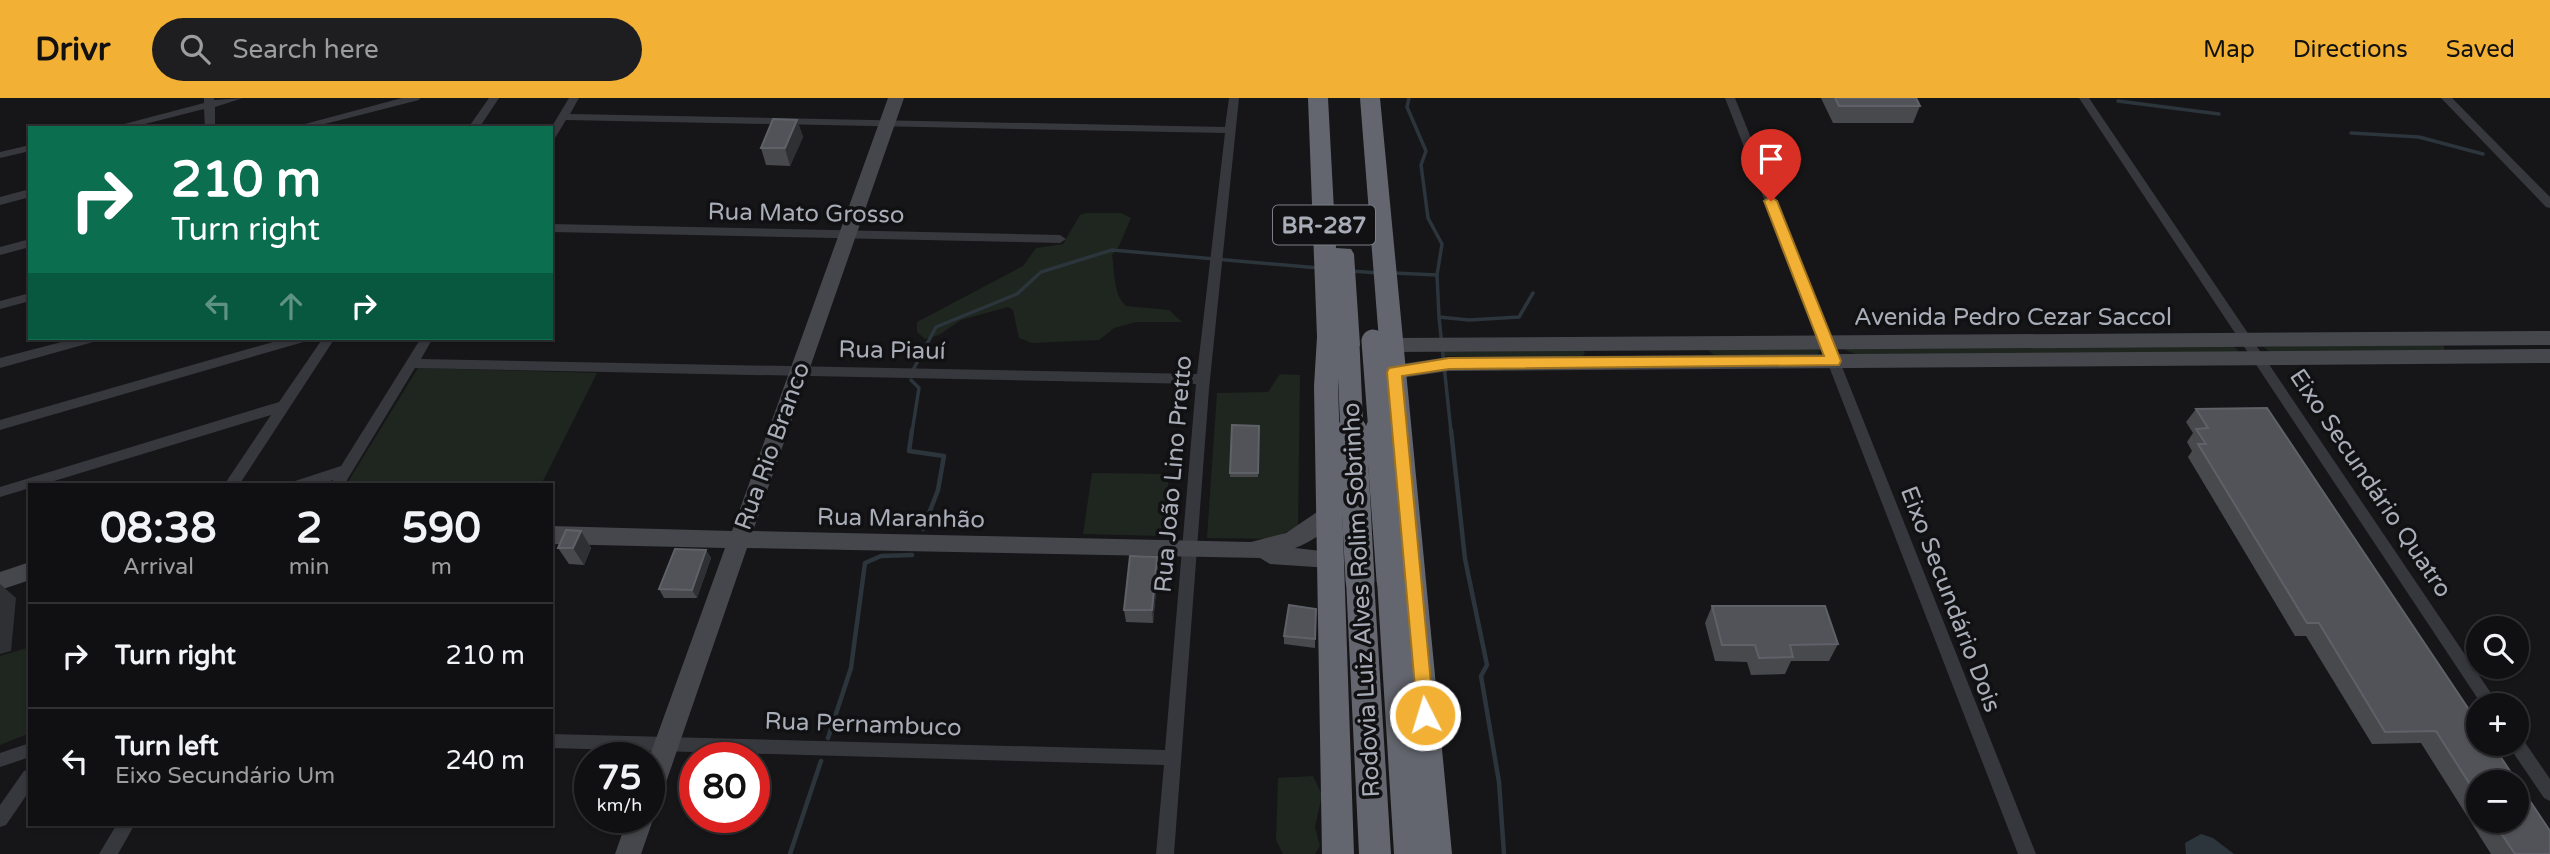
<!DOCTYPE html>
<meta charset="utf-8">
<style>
body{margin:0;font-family:"Varela Round",sans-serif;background:#1e1e20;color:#f1f3f6;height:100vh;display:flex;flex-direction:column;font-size:26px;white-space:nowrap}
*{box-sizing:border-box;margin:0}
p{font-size:23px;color:#9c9d9f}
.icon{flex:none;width:38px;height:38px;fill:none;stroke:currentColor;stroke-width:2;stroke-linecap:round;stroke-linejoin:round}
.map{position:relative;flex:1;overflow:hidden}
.side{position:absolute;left:28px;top:385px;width:525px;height:343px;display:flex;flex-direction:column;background:#101012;border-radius:0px;box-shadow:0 2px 5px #0004,0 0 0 2px #303032}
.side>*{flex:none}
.top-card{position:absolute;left:28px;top:28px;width:525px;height:214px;border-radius:0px;box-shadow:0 2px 5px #0004,0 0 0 2px #303032;background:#0b6e4f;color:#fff;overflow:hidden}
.buttons{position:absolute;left:2466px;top:518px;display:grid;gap:14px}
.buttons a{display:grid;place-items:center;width:63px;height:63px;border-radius:50%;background:#101012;box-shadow:0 2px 5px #0004,0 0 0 2px #303032;font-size:35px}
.speed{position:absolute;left:574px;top:644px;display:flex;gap:14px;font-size:35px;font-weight:700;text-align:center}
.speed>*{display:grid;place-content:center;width:91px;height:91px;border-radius:50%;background:#101012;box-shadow:0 2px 5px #0004,0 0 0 2px #303032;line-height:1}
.speed small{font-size:18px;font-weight:400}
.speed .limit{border:10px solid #d22;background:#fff;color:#111}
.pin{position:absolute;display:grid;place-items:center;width:60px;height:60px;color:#fff;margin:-72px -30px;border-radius:50% 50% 50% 0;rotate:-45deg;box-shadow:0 0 7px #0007}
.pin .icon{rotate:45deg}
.me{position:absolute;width:77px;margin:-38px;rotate:355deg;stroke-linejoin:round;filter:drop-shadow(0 0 5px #0008)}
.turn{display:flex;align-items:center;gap:24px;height:147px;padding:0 28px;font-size:32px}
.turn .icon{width:91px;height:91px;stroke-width:2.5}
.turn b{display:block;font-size:49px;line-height:60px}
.lanes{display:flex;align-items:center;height:66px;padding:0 28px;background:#0003;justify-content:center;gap:35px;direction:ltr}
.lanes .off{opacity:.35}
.eta{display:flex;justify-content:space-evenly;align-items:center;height:119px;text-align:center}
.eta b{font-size:42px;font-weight:700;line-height:49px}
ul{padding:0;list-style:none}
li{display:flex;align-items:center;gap:21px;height:105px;padding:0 28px;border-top:2px solid #303032}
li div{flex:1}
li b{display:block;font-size:26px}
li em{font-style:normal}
header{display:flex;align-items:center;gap:42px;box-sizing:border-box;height:98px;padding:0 35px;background:#f2b134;color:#111}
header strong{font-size:33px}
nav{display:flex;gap:38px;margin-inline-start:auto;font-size:24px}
.search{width:490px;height:63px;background:#1e1e20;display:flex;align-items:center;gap:18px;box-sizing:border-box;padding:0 24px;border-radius:38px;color:#9c9d9f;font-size:26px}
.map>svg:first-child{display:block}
.green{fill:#1e261f}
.water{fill:#2c353c}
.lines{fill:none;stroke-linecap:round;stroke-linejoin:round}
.stream-far1{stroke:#2c353c;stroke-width:3.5}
.stream{stroke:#2c353c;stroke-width:4.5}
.street{fill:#37383d;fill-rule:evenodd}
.secondary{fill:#45474d;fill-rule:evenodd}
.highway{fill:#63666e;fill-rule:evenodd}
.highway-bridge-far1{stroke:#63666e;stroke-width:23}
.highway-bridge{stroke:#63666e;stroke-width:29}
.wall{fill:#47494d;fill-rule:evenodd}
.shaded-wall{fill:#2f3033}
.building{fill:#525359;stroke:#5f6168;stroke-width:2}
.route{fill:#f2b134;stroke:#9d7322;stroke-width:2}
.labels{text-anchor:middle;stroke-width:7;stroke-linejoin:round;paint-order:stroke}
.shield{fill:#111113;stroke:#7b7e86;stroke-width:2}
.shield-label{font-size:23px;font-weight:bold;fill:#a8adb8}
.street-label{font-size:24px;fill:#a8adb8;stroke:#111113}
</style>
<header>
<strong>Drivr</strong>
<div class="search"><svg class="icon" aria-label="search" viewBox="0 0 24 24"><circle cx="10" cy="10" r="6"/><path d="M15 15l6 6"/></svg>Search here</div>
<nav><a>Map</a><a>Directions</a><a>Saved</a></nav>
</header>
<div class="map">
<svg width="2550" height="756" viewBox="0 0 2550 756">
<rect width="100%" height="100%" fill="#161618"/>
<g class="green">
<path d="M 1086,115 L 1121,115 L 1131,120 L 1119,148 L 1112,157 C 1115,173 1113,197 1126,208 L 1169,212 L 1182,224 L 1136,224 L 1114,230 L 1099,242 L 1032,245 L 1019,240 L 1013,212 L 1008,209 L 961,222 L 939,237 L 925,241 L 917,234 L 917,224 L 1023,168 L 1036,150 L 1063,146 L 1080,117 Z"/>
<polygon points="2437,244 2444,248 2444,254 2271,255 2264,249"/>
<polygon points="2232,247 2238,252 2237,256 1858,257 1845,252 1850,249"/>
<polygon points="1713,249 1812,249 1821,252 1817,257 1715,258 1709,253"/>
<polygon points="1442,250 1581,250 1585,255 1582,259 1443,258"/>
<polygon points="418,270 597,275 541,387 346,387"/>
<polygon points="1280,276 1300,277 1298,428 1272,441 1207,440 1217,295 1268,294"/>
<polygon points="1092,375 1169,376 1164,438 1083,436"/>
<polygon points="30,549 30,635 0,647 0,558"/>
<polygon points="1313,678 1322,697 1315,729 1320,748 1315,756 1283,756 1276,742 1278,680"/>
</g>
<polygon class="water" points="2201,736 2213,740 2234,756 2186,756 2185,745"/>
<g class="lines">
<g class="stream-far1">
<polyline points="1409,0 1407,9 1426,53 1421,67 1428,120 1442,146 1437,177 1439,219 1469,222 1519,219 1533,195"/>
<polyline points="2118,3 2219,16"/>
<polyline points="2351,35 2419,39 2483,56"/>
<polyline points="1352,173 1378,175"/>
<polyline points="1394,175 1437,177"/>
<polyline points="1439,219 1451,334"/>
<polyline points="913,272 936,229 1017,196 1041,174 1112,152 1319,170"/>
<polyline points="911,282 919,290 912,334"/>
</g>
<g class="stream">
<polyline points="912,332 909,353 944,358 938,392 923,431"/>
<polyline points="1451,332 1465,461 1487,567 1481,578 1499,684 1504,756"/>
<polyline points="828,640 851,570 865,465 881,458 912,457"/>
<polyline points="790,756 821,663"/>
</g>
<g class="street">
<polygon points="204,0 214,0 214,2 243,0 215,9 215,30 205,30 204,11 129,30 109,30 204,5"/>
<polygon points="402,0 420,0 419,2 309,30 290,30"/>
<polygon points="489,0 499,0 479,30 468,30"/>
<polygon points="569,0 579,0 570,16 1225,29 1229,0 1239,0 1209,291 1174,756 1156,756 1164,667 551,650 551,636 1165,652 1196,286 415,270 344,387 330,387 333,382 317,387 293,387 295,383 341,368 421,240 433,240 421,261 1197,276 1225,35 566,22 555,40 551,41 551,30"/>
<polygon points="1725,0 1735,0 2036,756 2018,756"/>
<polygon points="2079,0 2089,0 2499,607 2482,607"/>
<polygon points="2441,0 2452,0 2550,99 2550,110 2546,109"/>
<polygon points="30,47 30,53 0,60 0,54"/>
<polygon points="30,91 30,99 0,107 0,99"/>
<polygon points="551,126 1060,137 1066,141 1060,145 551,134"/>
<polygon points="30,141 30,149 0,157 0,149"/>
<polygon points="30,195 30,203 0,211 0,203"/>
<polygon points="77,240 98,240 97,243 0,270 0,260"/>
<polygon points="287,240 308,240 307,243 0,332 0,322"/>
<polygon points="323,240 335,240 239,387 224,387 271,317 41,387 30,387 30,390 0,399 0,389 279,304"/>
<polygon points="2516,638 2522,640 2550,681 2550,703 2544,700 2510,650 2508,646 2516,646"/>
<polygon points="30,645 30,659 0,669 0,655"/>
<polygon points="30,671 30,692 6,727 0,729 0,707 24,673"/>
<polygon points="117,726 135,726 118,756 99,756"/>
</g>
<g class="secondary">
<path d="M 888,0 L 904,0 L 753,433 L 1251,444 L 1286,435 L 1329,406 L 1337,408 L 1340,414 C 1330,432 1313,443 1295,450 L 1338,455 L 1341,461 L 1338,467 L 1330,470 L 1270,466 L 1260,460 L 747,450 L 662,696 L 658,704 L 649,707 L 649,660 L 725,450 L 551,446 L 551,428 L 732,433 Z"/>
<polygon points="2550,233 2550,247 1392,254 1382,247 1392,240"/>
<polygon points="2550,251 2550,265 1449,273 1394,281 1384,274 1394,267 1449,259"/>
<polygon points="30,464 30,482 0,492 0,474"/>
<polygon points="649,710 654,719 641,756 615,756 628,719 649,719"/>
</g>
<g class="highway">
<polygon points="1308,0 1328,0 1336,150 1351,151 1354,156 1360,247 1357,253 1340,253 1338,288 1354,756 1322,756 1314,288 1317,239"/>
<polygon points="1360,0 1380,0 1452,756 1394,756 1377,482 1381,474 1391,471 1397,473"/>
<polygon points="1360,471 1370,474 1374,482 1391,756 1359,756 1346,482 1350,474"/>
</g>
<g class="highway-bridge-far1">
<polyline points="1373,243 1380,334"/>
<polyline points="1348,247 1352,334"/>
</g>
<g class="highway-bridge">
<polyline points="1352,332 1360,482"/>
<polyline points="1380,332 1391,482"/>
</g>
</g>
<g class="wall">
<polygon points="1821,0 1916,0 1920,8 1913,25 1833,25"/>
<polygon points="797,22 803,39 790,68 766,67 761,50"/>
<path d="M 2196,311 L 2550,756 L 2491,756 L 2421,645 L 2372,646 L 2306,538 L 2295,538 L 2188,359 L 2192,353 L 2187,344 L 2193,335 L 2186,324 ZM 2478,684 L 2516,723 L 2478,723 Z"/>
<polygon points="1232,327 1259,328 1258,379 1230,379"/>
<polygon points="581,433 591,450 584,467 569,466 558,450"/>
<polygon points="706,452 711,460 697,500 664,500 659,491"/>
<polygon points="1157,459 1158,472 1153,525 1126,524 1124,512"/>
<polygon points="1712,508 1838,546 1829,563 1791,563 1785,576 1751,577 1747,564 1715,563 1705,525"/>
<polygon points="1284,538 1315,541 1315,550 1284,546"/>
</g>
<g class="shaded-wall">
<polygon points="797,22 803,39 790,68 785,50"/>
<polygon points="581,433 591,450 584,467 573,450"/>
<polygon points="706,452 711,460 697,500 692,492"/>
<polygon points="1157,459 1158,472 1153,525 1152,512"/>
<polygon points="0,486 16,500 11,553 0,556"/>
</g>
<g class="building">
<polygon points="1835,0 1916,0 1920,8 1839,8"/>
<polygon points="773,21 797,22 785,50 761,50"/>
<polygon points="2267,310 2478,625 2478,646 2492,646 2550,733 2550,756 2515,756 2493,723 2516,723 2516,684 2478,684 2478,699 2436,633 2385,634 2319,525 2307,525 2198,346 2206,346 2196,331 2208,330 2196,311"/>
<polygon points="1232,327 1259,328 1258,375 1230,375"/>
<polygon points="566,432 581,433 573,450 558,450"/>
<polygon points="675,451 706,452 692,492 659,491"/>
<polygon points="1130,458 1157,459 1152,512 1124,512"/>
<polygon points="1289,507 1316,511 1315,541 1284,538"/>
<polygon points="1712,508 1825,508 1838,546 1790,547 1793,559 1759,560 1755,547 1722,547"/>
</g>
<polygon class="route" points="1771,99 1777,103 1841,263 1839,267 1449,271 1402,278 1434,617 1431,623 1418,623 1387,274 1389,270 1449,260 1824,258 1764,103"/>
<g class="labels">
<rect class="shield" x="1273" y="107.5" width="102" height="39" rx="5"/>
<g class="shield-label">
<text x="1324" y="135">BR-287</text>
</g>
<g class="street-label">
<text transform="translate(806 115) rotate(1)" y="8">Rua Mato Grosso</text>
<text x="2013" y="227">Avenida Pedro Cezar Saccol</text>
<text transform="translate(892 252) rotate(1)" y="8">Rua Piauí</text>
<text transform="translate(772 348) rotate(-70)" y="8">Rua Rio Branco</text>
<text transform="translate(1173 376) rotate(-85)" y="8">Rua João Lino Pretto</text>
<text transform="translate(2371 385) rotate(56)" y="8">Eixo Secundário Quatro</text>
<text transform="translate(901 420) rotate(1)" y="8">Rua Maranhão</text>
<text transform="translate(1951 501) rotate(69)" y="8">Eixo Secundário Dois</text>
<text transform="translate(1361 502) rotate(-93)" y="8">Rodovia Luiz Alves Rolim Sobrinho</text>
<text transform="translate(863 626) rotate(2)" y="8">Rua Pernambuco</text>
</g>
</g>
</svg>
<div class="buttons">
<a><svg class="icon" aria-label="search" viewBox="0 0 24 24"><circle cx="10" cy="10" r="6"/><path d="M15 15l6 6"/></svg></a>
<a>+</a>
<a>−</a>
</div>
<div class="speed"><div>75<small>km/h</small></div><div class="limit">80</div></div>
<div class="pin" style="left:1771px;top:103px;background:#d93025"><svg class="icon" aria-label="arrive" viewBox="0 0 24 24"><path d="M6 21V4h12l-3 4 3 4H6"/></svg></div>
<svg class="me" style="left:1425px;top:617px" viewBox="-20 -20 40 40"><circle r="17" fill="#f2b134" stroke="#fff" stroke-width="3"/><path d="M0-11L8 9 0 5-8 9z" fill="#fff"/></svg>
<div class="top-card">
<div class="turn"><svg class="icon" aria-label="right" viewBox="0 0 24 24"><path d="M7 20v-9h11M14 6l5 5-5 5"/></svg><div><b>210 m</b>Turn right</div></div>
<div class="lanes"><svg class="icon off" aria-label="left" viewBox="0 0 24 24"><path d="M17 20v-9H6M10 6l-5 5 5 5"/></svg><svg class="icon off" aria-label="ahead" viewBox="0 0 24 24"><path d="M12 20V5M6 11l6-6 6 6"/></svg><svg class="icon" aria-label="right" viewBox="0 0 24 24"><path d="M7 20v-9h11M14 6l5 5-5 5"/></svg></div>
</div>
<section class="side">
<div class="eta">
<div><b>08:38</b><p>Arrival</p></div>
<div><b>2</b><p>min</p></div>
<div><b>590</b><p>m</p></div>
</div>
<ul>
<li><svg class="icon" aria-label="right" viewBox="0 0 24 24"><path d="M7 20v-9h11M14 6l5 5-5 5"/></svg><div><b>Turn right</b></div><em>210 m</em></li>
<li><svg class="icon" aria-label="left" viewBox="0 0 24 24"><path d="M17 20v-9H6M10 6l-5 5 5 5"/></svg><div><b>Turn left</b><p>Eixo Secundário Um</p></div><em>240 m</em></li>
</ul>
</section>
</div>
